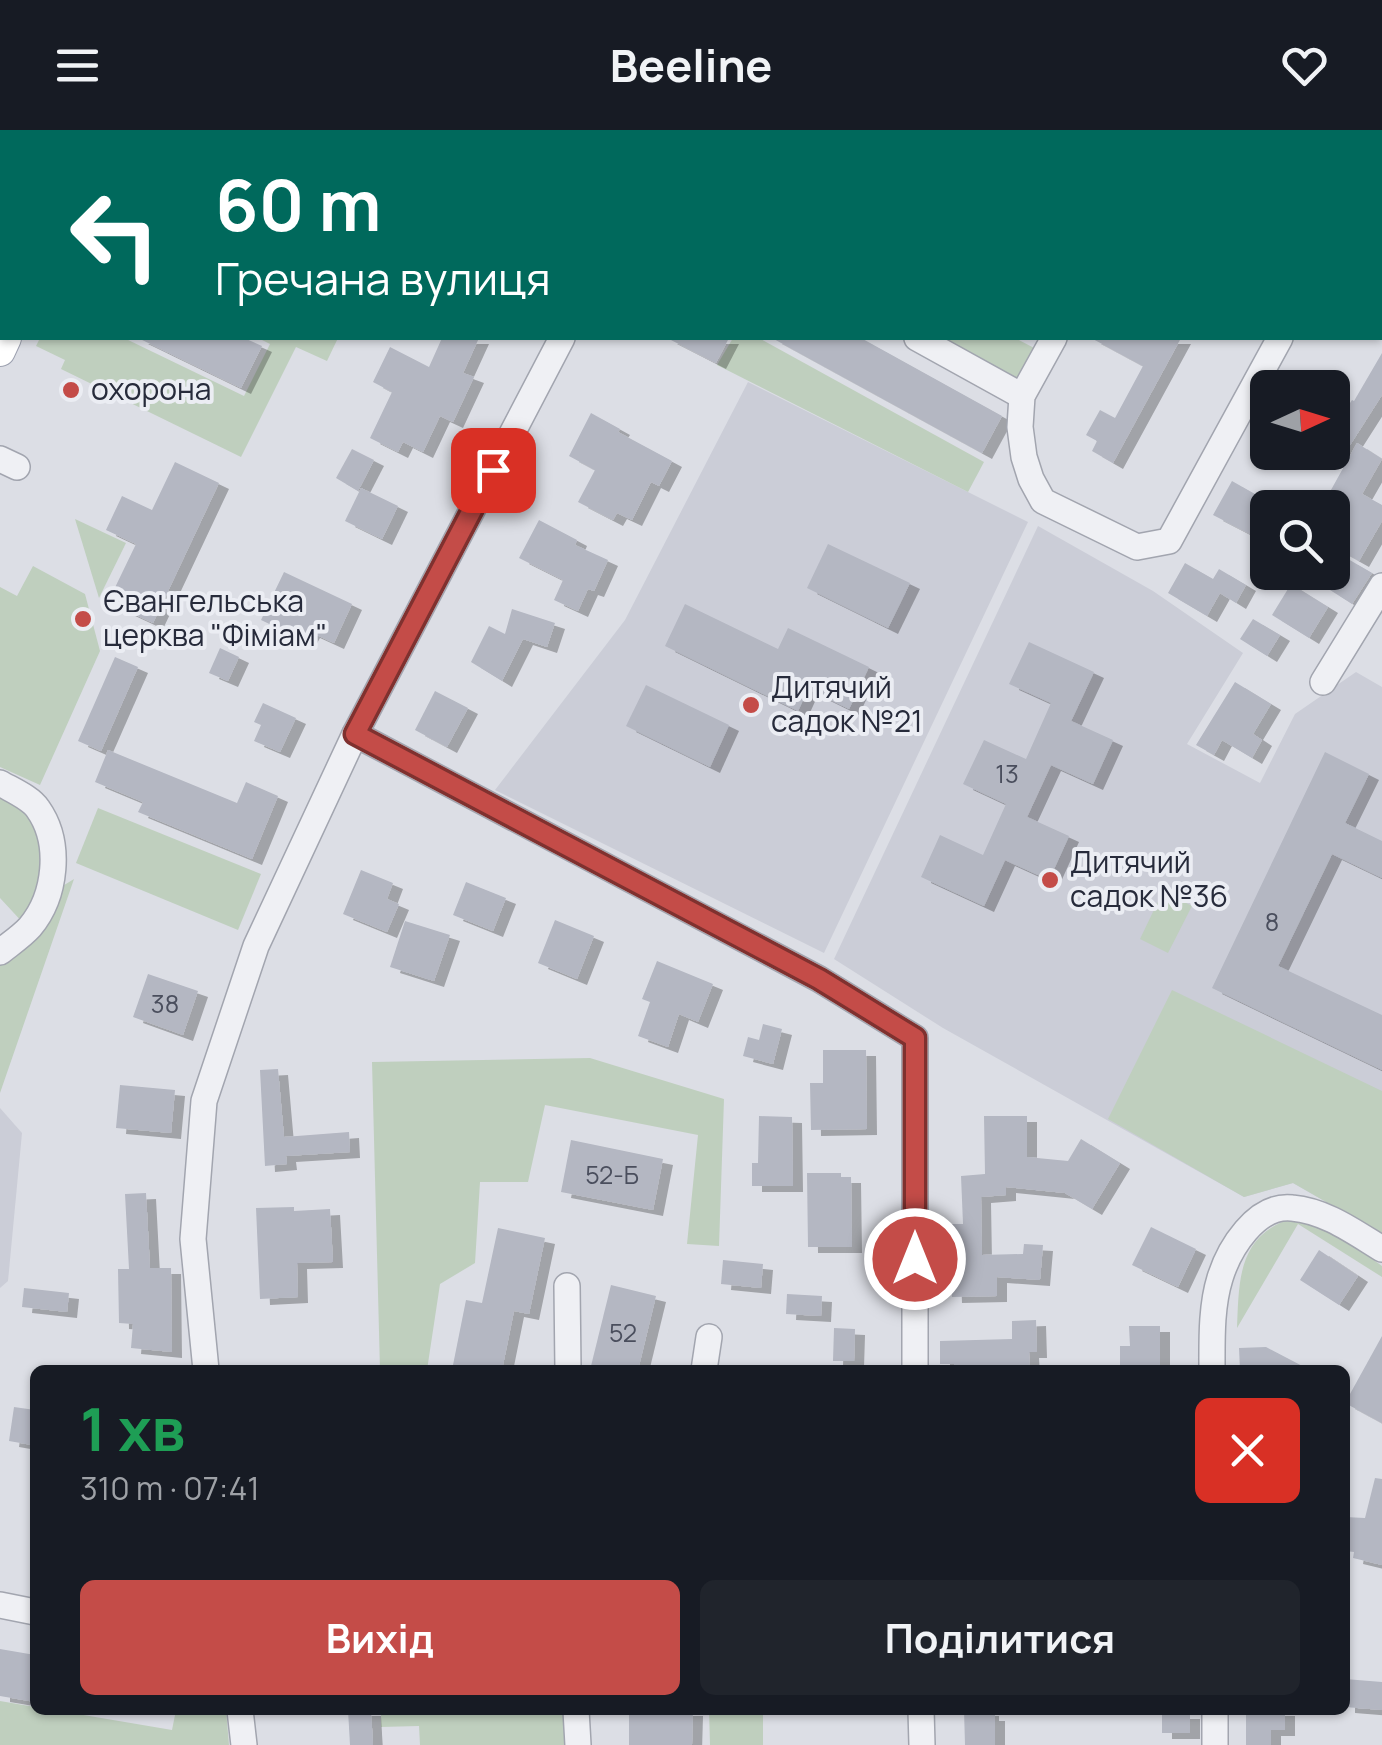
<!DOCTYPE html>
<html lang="uk">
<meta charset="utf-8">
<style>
body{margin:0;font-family:Manrope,sans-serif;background:#20242c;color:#f1f3f6;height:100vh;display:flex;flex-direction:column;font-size:38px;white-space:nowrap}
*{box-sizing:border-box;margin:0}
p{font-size:32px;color:#9ea1a6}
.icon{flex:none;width:55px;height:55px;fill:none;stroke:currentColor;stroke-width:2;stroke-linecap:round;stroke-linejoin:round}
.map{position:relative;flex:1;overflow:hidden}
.panel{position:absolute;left:30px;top:1235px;width:1320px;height:350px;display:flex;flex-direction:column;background:#171b24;border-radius:15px;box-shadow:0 2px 8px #0004}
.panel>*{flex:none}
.hud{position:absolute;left:0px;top:0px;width:1382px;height:210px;box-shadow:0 2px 8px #0004;background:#00695c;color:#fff;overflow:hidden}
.needle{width:65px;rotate:86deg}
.tools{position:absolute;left:1250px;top:240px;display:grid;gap:20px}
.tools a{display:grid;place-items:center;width:100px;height:100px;border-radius:15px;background:#171b24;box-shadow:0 2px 8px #0004;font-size:50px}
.pin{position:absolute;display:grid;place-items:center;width:85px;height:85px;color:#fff;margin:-42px;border-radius:20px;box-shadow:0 5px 15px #0006}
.me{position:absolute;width:110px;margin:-55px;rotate:0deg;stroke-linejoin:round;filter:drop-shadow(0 0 8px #0008)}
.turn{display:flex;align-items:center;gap:35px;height:210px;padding:0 50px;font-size:45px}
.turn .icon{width:130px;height:130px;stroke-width:2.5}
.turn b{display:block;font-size:70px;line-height:85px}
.round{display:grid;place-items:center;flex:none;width:105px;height:105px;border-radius:15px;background:#20242c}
.overview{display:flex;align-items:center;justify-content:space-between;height:170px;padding:0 50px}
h1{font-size:60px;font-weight:700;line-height:75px;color:#1e9e55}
.primary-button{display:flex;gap:20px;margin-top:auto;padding:20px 50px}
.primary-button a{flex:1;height:115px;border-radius:15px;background:#c44c48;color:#fff;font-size:40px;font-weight:700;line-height:115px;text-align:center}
.primary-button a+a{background:#20242c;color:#f1f3f6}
header{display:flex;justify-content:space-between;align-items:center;height:130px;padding:0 50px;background:#171b24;font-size:45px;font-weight:700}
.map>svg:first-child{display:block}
.built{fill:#cbcdd7}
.green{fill:#bfcfbe}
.building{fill:#b4b7c2;filter:url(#shadow)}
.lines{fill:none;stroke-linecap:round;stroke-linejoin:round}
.minor-casing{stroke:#a2a5af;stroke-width:28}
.major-casing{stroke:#9da1b0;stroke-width:32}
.minor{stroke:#eff0f4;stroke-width:25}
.major{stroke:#fff;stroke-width:30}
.route-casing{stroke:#7f312f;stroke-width:25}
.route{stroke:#c44c48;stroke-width:18}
.poi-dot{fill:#c44c48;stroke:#ebedf3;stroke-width:4}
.labels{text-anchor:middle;stroke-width:8;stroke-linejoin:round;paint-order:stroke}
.number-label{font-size:25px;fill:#4a4e5d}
.poi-label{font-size:30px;fill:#272b3b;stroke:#ebedf3;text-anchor:start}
</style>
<header><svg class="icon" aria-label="menu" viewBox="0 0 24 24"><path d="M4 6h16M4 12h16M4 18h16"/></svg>Beeline<svg class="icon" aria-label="heart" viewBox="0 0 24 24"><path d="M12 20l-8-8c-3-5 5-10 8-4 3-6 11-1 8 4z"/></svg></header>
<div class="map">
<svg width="1382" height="1615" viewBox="0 0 1382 1615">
<defs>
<filter id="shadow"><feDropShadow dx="10" dy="6" stdDeviation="0" flood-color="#0004"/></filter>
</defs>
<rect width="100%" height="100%" fill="#dcdee5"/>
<g class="built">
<polygon points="748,252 1028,392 824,823 495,660 625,490"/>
<polygon points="1038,396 1153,461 1243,523 1187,614 1260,653 1295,584 1356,542 1382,557 1382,1104 1293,1053 1244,1067 943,898 834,829"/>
<polygon points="0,978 22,1003 8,1151 0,1158"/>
</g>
<g class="green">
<polygon points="40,208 124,208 244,266 270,214 258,208 338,208 327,231 296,217 241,327 61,239 65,230 36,216"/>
<polygon points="733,208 759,208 984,332 968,362 717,235"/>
<polygon points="935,208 1015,208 1036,219 1018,253"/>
<polygon points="75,389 126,413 99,468"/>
<polygon points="33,436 85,464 100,521 40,655 0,637 0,457 17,466"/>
<path d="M 0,662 C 8,668 19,673 26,681 C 57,713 36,760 25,795 L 0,768 Z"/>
<polygon points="98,678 261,744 238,800 76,733"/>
<polygon points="74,749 0,963 0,833 44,799 61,757"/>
<polygon points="1163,761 1192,776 1168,823 1140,809"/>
<polygon points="1172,860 1382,961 1382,1104 1293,1053 1244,1067 1108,989"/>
<polygon points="590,928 724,969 719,1116 687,1114 698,1005 545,975 528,1052 480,1052 475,1133 440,1154 427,1240 380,1240 372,932"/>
<path d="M 1293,1088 L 1325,1095 L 1382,1136 L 1382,1147 L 1298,1094 L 1237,1198 C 1239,1149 1238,1105 1293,1088 Z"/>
<polygon points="0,1571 35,1577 35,1580 54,1580 172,1600 176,1580 226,1580 229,1615 0,1615"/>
<polygon points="381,1580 564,1580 565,1615 420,1615 419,1596 381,1597"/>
<polygon points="709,1580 763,1580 763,1615 710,1615"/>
</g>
<g class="building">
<polygon points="138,208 244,208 262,216 241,258"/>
<polygon points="442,208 479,208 463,243 474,247 453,292 440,286 423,322 403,312 398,322 370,308 392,262 373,252 390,217 429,237"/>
<polygon points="667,208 729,208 716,233"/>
<polygon points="772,208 861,208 1002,286 982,323"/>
<polygon points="1091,208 1181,208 1113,333 1092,321 1097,311 1086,305 1100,280 1115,288 1143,236"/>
<polygon points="1382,223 1382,265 1345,323 1332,315 1332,293 1341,280 1344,282 1352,270 1354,271"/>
<polygon points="591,283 620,299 618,302 672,331 659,356 651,352 632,390 617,383 613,390 578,372 595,340 569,326"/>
<polygon points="1357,313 1382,329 1362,364 1382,375 1382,391 1359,431 1332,416 1332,378 1321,378"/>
<polygon points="352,319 374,330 358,361 336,348"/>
<polygon points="175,332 219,353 153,493 108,472 136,414 106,400 122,366 152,380"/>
<polygon points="1232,351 1274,375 1268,378 1268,386 1258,402 1250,404 1213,385"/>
<polygon points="361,358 398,376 382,409 345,391"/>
<polygon points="539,390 577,410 575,415 608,430 594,461 588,459 578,481 554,470 563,450 519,428"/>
<polygon points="828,414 910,453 888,498 807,458"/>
<polygon points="1348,429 1372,443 1352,474 1330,460"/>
<polygon points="1185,433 1213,449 1219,439 1246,455 1236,473 1220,463 1207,486 1168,463"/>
<polygon points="284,442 352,474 334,513 310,502 305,511 261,490"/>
<polygon points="1291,454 1328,477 1309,508 1272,485"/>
<polygon points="685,474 778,519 788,498 869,537 849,579 808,559 798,581 665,516"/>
<polygon points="512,479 555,493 547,517 523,509 502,551 471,532 489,496 505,504"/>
<polygon points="1253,489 1280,505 1267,526 1240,509"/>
<polygon points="1029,512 1094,542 1071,591 1113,610 1093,654 1051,635 1027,687 1069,706 1049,750 1005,730 984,776 921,747 940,705 983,725 1006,674 963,654 984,610 1026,629 1051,573 1009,554"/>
<polygon points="220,518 239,527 228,551 209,543"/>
<polygon points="115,527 138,537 101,621 78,611"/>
<polygon points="1235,552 1271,574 1253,604 1262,610 1252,628 1222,610 1214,625 1196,615"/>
<polygon points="646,555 729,595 710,637 626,596"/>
<polygon points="435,561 468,578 447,617 415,600"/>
<polygon points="263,573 296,588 280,622 254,611 261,595 254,592"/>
<polygon points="108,620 237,673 246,652 278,666 252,729 138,682 143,672 95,652"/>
<polygon points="1325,622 1369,644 1345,693 1382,711 1382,748 1332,724 1278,836 1382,885 1382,940 1212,858"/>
<polygon points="361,740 393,753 387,769 399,774 387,802 343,784"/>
<polygon points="466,752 506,768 493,801 453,785"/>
<polygon points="555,790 594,806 577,849 538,833"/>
<polygon points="405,791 450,805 434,851 390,837"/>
<polygon points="657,831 713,854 698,892 679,884 668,917 638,906 650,872 642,869"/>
<polygon points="148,844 198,861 183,905 133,887"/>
<polygon points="763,894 782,899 773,934 743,926 748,907 759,910"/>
<polygon points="823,920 866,920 867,999 811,1000 810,953 823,953"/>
<polygon points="278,939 284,1007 349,1002 350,1022 286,1026 287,1034 265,1036 260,940"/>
<polygon points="120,955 175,960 171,1003 116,998"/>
<polygon points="759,986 792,987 793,1056 752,1056 752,1033 758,1033"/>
<polygon points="984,986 1027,986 1027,1027 1068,1031 1081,1009 1120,1033 1092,1079 1065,1063 1006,1057 1006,1065 981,1067 982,1125 1023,1124 1024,1114 1043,1115 1040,1150 997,1147 997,1166 952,1167 950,1113 939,1114 939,1094 963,1094 961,1046 985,1044"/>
<polygon points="571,1010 663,1029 653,1080 561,1062"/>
<polygon points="807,1043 841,1043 841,1047 851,1047 852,1117 808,1117"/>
<polygon points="146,1063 150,1138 171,1138 172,1222 131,1218 133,1194 119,1193 118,1139 129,1139 125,1064"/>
<polygon points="294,1077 294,1081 330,1079 333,1132 297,1133 298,1167 260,1169 256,1078"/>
<polygon points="1151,1097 1196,1119 1178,1157 1132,1135"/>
<polygon points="498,1098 545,1108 529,1184 514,1181 502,1240 452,1240 466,1170 482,1173"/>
<polygon points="1319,1120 1358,1146 1339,1175 1300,1150"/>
<polygon points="723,1130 763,1134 761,1158 721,1154"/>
<polygon points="611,1155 656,1166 638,1240 590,1240"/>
<polygon points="24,1158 69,1163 67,1182 22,1177"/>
<polygon points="787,1164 822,1166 821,1186 786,1184"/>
<polygon points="1036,1190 1037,1222 1029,1222 1030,1240 954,1240 954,1234 940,1234 940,1211 1012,1209 1012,1191"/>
<polygon points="1129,1196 1160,1196 1160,1239 1120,1240 1120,1216 1130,1216"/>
<polygon points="834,1198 855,1199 854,1231 833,1231"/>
<polygon points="1382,1206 1382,1293 1345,1273"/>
<polygon points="1266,1217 1310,1240 1240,1240 1239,1218"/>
<polygon points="14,1277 35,1280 32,1315 9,1311"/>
<polygon points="1375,1348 1382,1349 1382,1435 1353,1428 1354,1422 1345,1421 1345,1387 1365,1388"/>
<polygon points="0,1519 35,1525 35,1572 0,1566"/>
<polygon points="1345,1549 1382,1552 1382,1580 1345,1577"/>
<polygon points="348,1580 371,1580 373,1615 350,1615"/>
<polygon points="629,1580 693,1580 692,1615 629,1615"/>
<polygon points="964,1580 989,1580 989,1585 995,1585 995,1615 965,1615"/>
<polygon points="1246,1580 1285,1580 1285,1600 1271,1600 1271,1615 1246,1615"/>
<rect x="1162" y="1583" width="28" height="20"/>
</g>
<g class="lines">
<defs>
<g id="minor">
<polyline points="23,0 28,2"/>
<polyline points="1307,0 1311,2"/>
<polyline points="669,2 670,0"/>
<polyline points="1380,17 1382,14"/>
<polyline points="917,208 1022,266"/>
<polyline points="1054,208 1022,266 1020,297 1024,327 1031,349 1043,371 1137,417 1169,411 1280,208"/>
<polyline points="0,329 17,337"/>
<polyline points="1323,552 1382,456"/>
<polyline points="355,604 819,849 915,908 915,1240"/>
<path d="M 0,653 C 12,660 31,668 38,679 C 62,713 56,766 30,797 C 22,806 10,814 0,822"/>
<polyline points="567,1156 568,1240"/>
<polyline points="206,1240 193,1109 204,971 256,816 355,604 562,208"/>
<polyline points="704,1240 709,1207"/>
<path d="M 1212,1240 C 1212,1210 1211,1177 1220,1148 C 1229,1119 1256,1074 1292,1078 C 1326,1081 1354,1102 1382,1119"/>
<polyline points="0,1475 35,1482"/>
<polyline points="240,1580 244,1615"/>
<polyline points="576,1580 578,1615"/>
<polyline points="921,1580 922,1615"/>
<polyline points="1215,1580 1215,1615"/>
</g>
<g id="major">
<polyline points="106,2 107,0"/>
<polyline points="0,221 6,208"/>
</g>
</defs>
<use href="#minor" class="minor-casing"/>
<use href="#major" class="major-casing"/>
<use href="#minor" class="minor"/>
<use href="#major" class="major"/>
</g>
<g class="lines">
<defs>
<polyline id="route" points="493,340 355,604 819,849 915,908 915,1129"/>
</defs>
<use href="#route" class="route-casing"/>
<use href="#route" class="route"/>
</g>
<g class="poi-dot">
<circle cx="71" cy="260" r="10"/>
<circle cx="83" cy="489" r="10"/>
<circle cx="751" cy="575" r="10"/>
<circle cx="1050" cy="750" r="10"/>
</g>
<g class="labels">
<g class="number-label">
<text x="1007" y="653">13</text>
<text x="1272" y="801">8</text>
<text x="165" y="883">38</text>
<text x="612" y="1054">52-Б</text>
<text x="623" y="1212">52</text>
</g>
<g class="poi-label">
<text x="91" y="270">охорона</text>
<text x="103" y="482">Євангельська<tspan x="103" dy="34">церква "Фіміам"</tspan></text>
<text x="771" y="568">Дитячий<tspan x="771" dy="34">садок №21</tspan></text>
<text x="1070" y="743">Дитячий<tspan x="1070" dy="34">садок №36</tspan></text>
</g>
</g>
</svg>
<div class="tools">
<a><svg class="needle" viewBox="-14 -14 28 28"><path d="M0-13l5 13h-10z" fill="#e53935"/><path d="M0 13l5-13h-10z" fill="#9ea1a6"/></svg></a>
<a><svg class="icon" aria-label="search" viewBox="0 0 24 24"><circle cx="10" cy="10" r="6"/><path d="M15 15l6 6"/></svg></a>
</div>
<div class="pin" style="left:493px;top:340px;background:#d93025"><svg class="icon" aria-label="arrive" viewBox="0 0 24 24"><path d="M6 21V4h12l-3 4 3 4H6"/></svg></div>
<svg class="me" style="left:915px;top:1129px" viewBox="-20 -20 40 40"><circle r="17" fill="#c44c48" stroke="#fff" stroke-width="3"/><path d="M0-11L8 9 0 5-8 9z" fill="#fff"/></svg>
<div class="hud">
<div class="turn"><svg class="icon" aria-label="left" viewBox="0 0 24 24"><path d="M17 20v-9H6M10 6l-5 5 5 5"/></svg><div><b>60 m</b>Гречана вулиця</div></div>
</div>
<section class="panel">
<div class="overview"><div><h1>1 хв</h1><p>310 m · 07:41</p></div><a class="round" style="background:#d93025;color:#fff"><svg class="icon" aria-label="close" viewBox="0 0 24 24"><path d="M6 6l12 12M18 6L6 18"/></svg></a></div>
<div class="primary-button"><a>Вихід</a><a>Поділитися</a></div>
</section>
</div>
